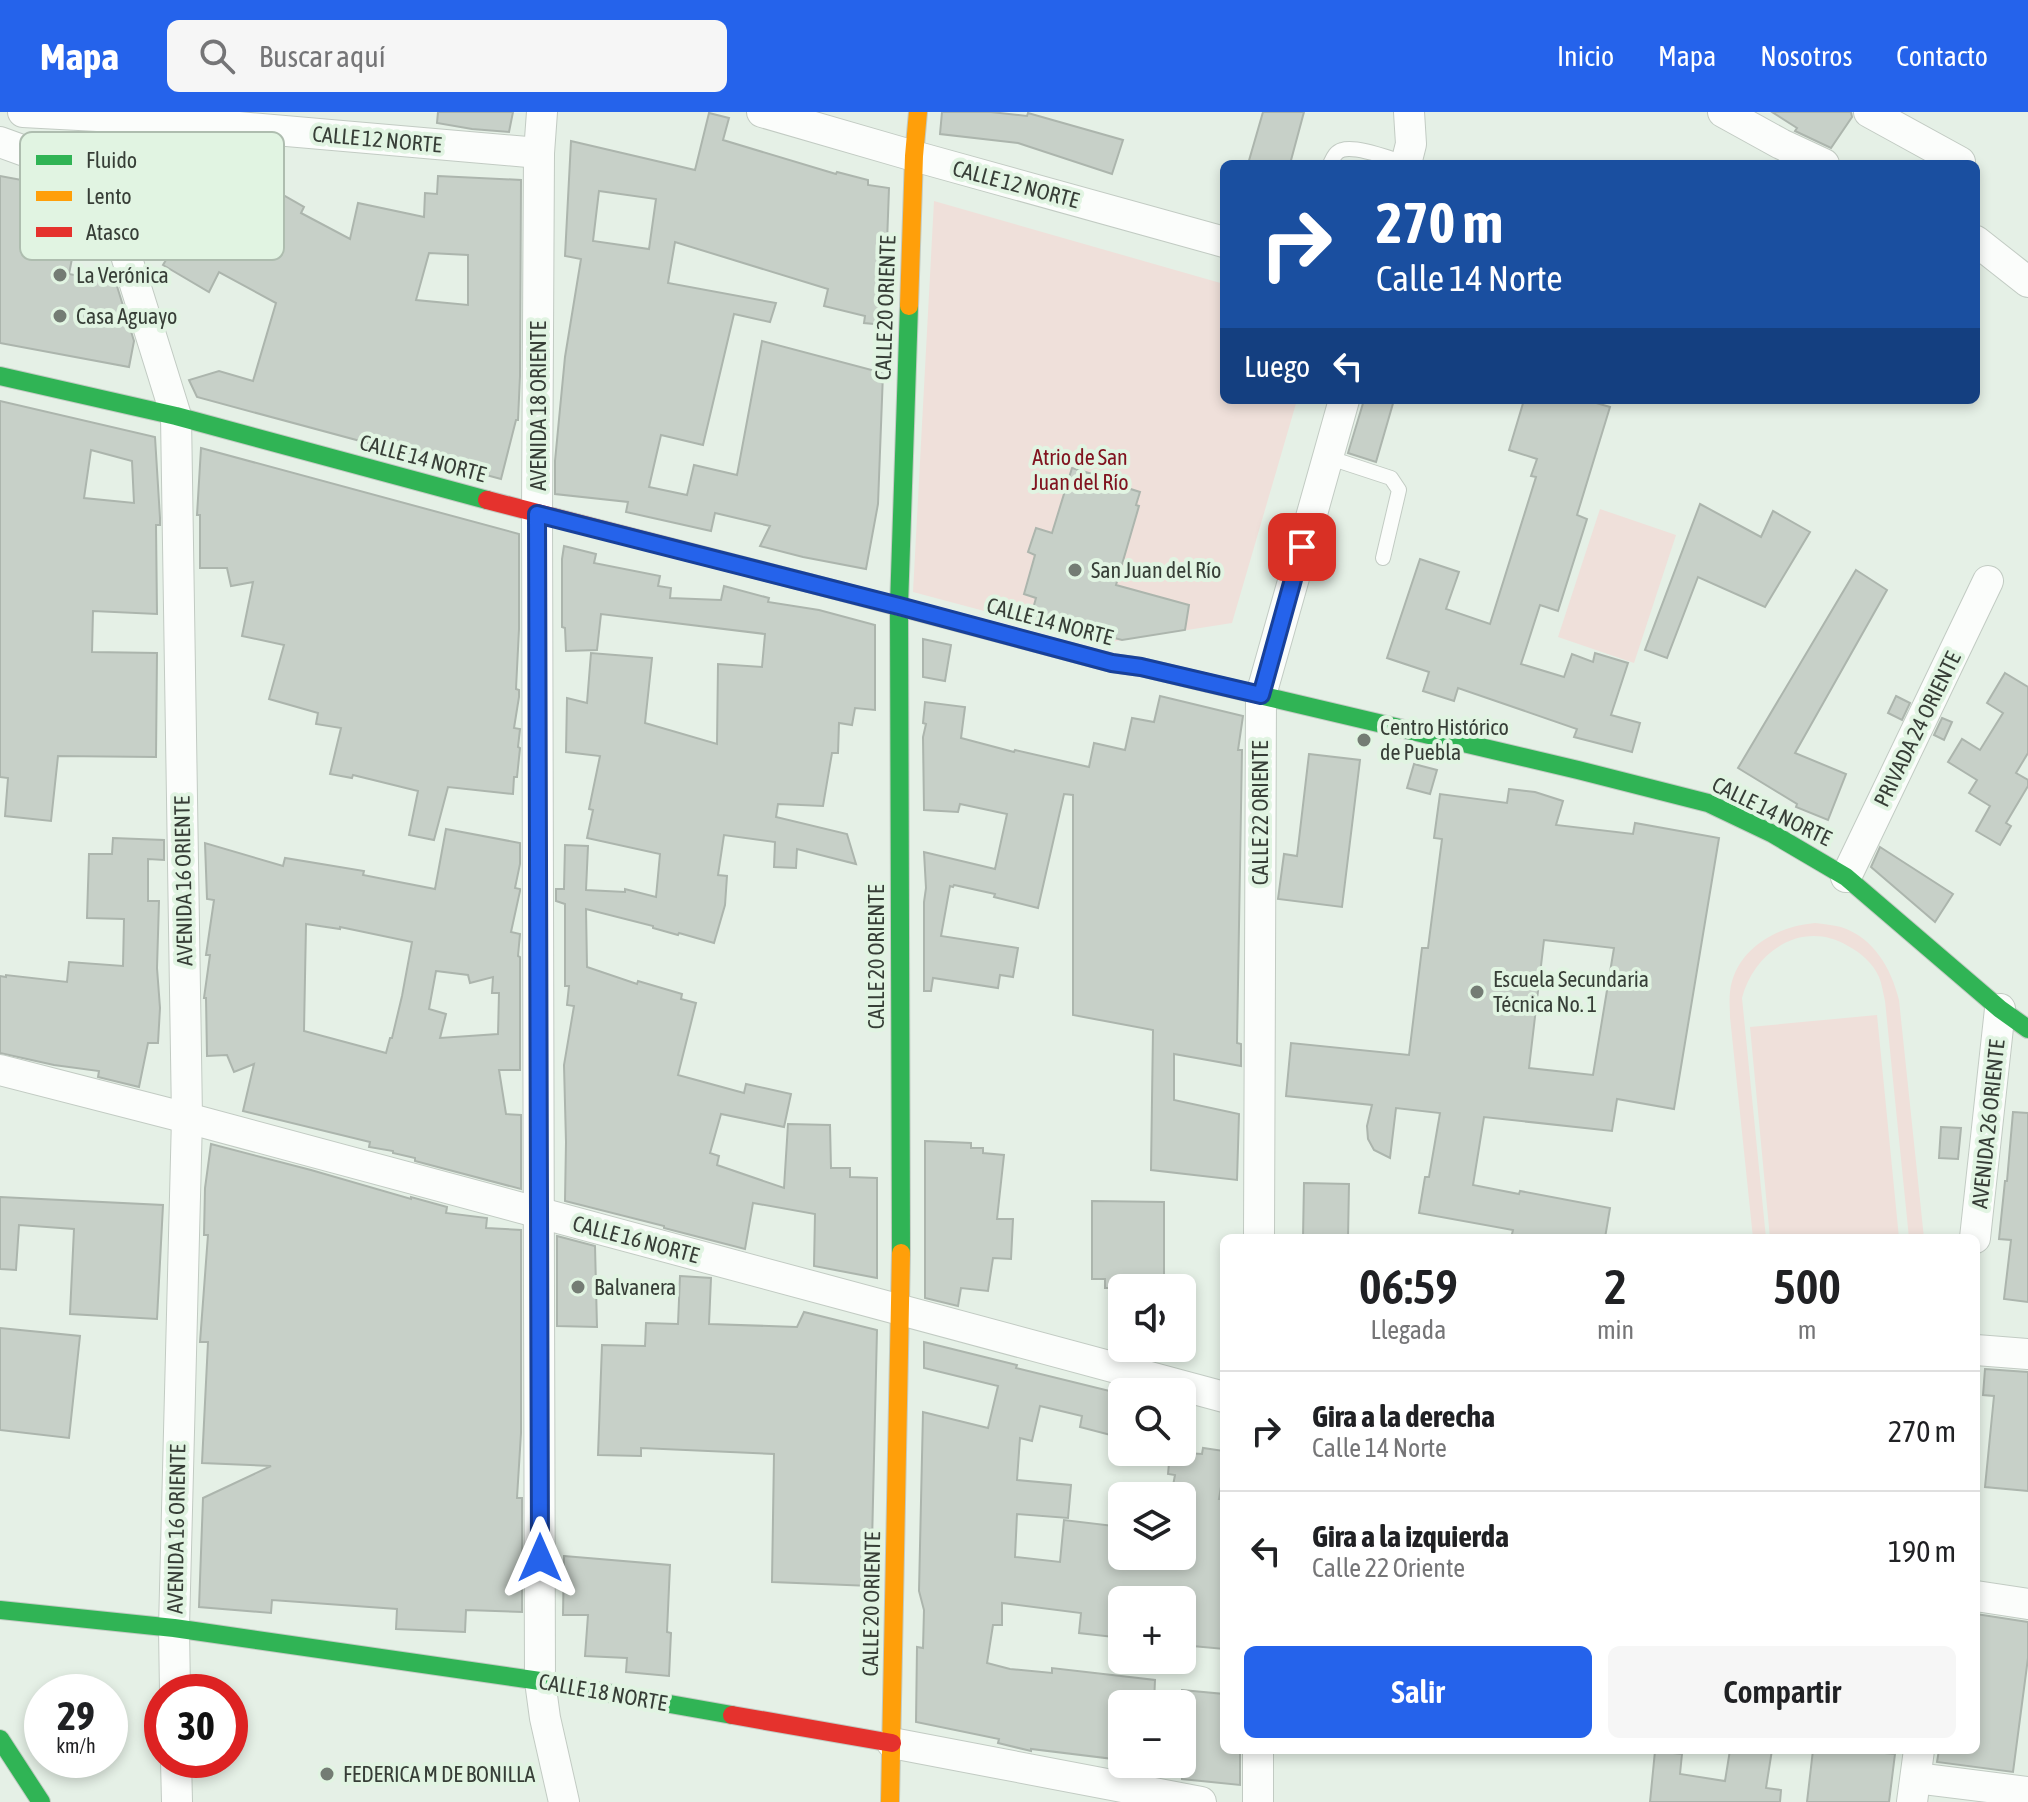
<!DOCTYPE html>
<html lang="es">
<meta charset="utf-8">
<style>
body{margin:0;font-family:"Asap Condensed",sans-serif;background:#f6f6f6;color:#202124;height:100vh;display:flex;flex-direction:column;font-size:30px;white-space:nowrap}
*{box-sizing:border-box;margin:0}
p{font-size:26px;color:#757577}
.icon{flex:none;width:44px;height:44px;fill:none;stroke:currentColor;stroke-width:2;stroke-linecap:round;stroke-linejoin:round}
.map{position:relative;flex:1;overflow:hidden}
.panel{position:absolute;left:1220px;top:1122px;width:760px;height:520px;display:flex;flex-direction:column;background:#fff;border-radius:12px;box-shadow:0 4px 12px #0003}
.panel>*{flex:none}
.hud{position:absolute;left:1220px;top:48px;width:760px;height:244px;border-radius:12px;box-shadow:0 4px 12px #0003;background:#1a4fa0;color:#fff;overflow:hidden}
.controls{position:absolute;left:1108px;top:1162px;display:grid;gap:16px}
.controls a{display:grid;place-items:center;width:88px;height:88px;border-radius:12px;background:#fff;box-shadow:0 4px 12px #0003;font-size:40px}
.speed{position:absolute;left:24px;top:1562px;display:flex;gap:16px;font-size:40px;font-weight:700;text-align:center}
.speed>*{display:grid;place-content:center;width:104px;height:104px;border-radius:50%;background:#fff;box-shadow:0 4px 12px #0003;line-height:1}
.speed small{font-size:20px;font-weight:400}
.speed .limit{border:12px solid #d22;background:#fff;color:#111}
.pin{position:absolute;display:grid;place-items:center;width:68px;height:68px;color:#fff;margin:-34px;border-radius:16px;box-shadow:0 4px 12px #0006}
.me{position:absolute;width:88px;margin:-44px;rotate:0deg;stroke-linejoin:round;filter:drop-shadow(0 0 6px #0008)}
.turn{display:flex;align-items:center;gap:28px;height:168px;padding:0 24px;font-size:36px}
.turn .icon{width:104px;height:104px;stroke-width:2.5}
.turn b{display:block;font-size:56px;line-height:68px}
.then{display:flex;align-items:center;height:76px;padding:0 24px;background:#0003;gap:16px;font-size:30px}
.eta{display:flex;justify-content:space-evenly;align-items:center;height:136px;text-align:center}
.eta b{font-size:48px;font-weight:600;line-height:56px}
.primary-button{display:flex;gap:16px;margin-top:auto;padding:16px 24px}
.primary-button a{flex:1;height:92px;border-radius:12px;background:#2563eb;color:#fff;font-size:32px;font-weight:600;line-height:92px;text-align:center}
.primary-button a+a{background:#f6f6f6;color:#202124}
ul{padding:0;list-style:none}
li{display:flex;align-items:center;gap:24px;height:120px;padding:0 24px;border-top:2px solid #e0e0e0}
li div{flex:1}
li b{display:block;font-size:30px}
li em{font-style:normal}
header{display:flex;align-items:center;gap:48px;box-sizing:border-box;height:112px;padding:0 40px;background:#2563eb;color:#fff}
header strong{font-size:38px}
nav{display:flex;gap:44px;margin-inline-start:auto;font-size:28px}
.search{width:560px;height:72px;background:#f6f6f6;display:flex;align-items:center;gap:20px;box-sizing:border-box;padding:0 28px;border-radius:12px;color:#757577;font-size:30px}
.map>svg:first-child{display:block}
.green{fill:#efe0da}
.building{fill:#c7d0c8;stroke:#acb5ad;stroke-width:2;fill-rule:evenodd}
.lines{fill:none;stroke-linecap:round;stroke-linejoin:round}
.lane-casing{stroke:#c2cbc3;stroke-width:16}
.street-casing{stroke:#c2cbc3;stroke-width:32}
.fast-casing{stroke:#c2cbc3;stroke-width:20}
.slow-casing{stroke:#c2cbc3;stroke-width:20}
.jam-casing{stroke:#c2cbc3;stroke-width:20}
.lane{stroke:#fbfdfb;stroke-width:14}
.street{stroke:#fbfdfb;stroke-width:30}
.fast{stroke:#30b455;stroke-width:18}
.slow{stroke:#ff9f0a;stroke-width:18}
.jam{stroke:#e5322d;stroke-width:18}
.route-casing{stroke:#184099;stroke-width:20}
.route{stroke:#2563eb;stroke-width:14}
.poi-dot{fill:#747c74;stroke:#e1f4e2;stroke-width:3}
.labels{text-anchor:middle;stroke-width:8;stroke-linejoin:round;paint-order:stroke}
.street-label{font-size:22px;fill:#373e37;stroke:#e1f4e2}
.poi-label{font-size:22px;fill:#373e37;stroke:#e1f4e2;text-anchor:start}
.park-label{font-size:22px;fill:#811420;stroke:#e1f4e2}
.key{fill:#e1f4e2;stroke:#aebdaf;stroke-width:2}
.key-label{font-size:22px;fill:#373e37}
</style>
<header>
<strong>Mapa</strong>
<div class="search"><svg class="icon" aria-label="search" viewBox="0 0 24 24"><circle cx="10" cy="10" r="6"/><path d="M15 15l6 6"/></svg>Buscar aquí</div>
<nav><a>Inicio</a><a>Mapa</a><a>Nosotros</a><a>Contacto</a></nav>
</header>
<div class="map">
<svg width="2028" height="1690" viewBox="0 0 2028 1690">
<rect width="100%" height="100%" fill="#e5f0e6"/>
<g class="green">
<polygon points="934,89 1224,172 1224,288 1297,288 1232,511 1104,531 913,480"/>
<polygon points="1600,397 1676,423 1634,551 1558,525"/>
<path d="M 1815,811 C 1824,812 1833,813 1841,815 C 1874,826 1891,856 1899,888 L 1924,1126 L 1909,1126 L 1885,889 C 1883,881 1882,872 1879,865 C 1873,851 1861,841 1848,834 C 1803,807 1754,839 1742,886 L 1766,1126 L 1753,1126 L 1730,905 C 1730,897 1729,888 1730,880 C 1735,837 1777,814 1815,811 Z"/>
<polygon points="1877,903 1899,1126 1770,1126 1750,915"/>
</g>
<g class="building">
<polygon points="438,0 513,0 509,20 472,17 437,11"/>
<polygon points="942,0 991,0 1027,4 1028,1 1123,28 1112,62 1018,31 940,22"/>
<polygon points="1263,0 1304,0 1290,52 1248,52"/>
<polygon points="1772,0 1851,0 1852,5 1831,36 1795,19 1797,16"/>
<path d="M 709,1 L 729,6 L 723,28 L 836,62 L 837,60 L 868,68 L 868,73 L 889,76 L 884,213 L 864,211 L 865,204 L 824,194 L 828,177 L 675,130 L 668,171 L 776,191 L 770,210 L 734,202 L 703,333 L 661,323 L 649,375 L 687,383 L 694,353 L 737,363 L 762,229 L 883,261 L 878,392 L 866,457 L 803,445 L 760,434 L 770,414 L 715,401 L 711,419 L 626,400 L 628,390 L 555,382 L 555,349 L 565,245 L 581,147 L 565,144 L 571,29 L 695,58 ZM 599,79 L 656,87 L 649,137 L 593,129 Z"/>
<polygon points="0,64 54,74 45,126 75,131 69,162 116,171 134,229 129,255 0,231"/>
<path d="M 438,64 L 521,68 L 520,264 L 518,308 L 516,308 L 501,367 L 197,285 L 189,268 L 219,259 L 253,269 L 276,191 L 219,160 L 209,180 L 163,153 L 181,123 L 144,110 L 170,70 L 239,114 L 259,74 L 281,87 L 283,83 L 304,95 L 301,101 L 350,127 L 358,91 L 424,105 L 425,81 L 437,82 ZM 429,141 L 468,143 L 468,193 L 416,188 Z"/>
<polygon points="1364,288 1394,288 1376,350 1348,341"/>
<polygon points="1524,288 1586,288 1610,295 1577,403 1587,407 1558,499 1540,493 1521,552 1564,565 1572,542 1593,550 1595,541 1628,551 1611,603 1640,611 1632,640 1574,625 1577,617 1458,576 1454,589 1423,579 1429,560 1387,546 1420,447 1459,460 1446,497 1490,512 1536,365 1531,364 1537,347 1509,338"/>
<path d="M 0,289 L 155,325 L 160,406 L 160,413 L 156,413 L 157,502 L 93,499 L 92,540 L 157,541 L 156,645 L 58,644 L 51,709 L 5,704 L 8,666 L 0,665 ZM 91,338 L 132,349 L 134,391 L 84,386 Z"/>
<polygon points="201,336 519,422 519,517 516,577 519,578 519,585 514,616 520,617 518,635 520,636 517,665 514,665 513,682 448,675 434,728 409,723 418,679 353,663 352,666 330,662 341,616 316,612 318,601 269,587 284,533 242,524 253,470 231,474 227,456 200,456 200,403 197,403"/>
<polygon points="1072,356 1119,370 1118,373 1140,380 1136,393 1139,394 1116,473 1189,493 1185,518 1122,528 1031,504 1036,486 1024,482 1035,443 1028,440 1036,416 1052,421"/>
<polygon points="1700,392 1761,425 1773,399 1810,420 1765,495 1698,465 1667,546 1645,538"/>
<polygon points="564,434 596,442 594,451 660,464 658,474 671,476 670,486 721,488 724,474 769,486 768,490 819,498 875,513 875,598 855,596 852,613 839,611 838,641 832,641 823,694 778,692 776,705 847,722 856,752 797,737 796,756 774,755 775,730 724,723 718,763 727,764 725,793 714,831 679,821 678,823 653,816 653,814 586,797 587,855 637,872 638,869 682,882 681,887 696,891 678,963 744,981 746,972 791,982 784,1015 721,1002 710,1041 719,1044 717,1053 784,1076 788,1012 830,1013 831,1056 850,1056 850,1065 877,1066 877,1166 814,1154 815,1102 753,1091 745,1137 664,1116 664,1114 565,1089 566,1030 564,953 574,894 567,893 569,874 565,874 565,792 556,789 556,777 564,777 565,733 588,734 586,778 625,780 625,777 656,785 660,742 587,726 593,698 589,697 600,644 566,640 567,586 587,591 591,541 652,546 645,611 717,632 718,552 762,555 765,522 601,502 597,538 566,539 565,516 562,515 562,447"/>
<polygon points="1856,458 1887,478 1795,641 1846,662 1828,708 1796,695 1797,692 1738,656"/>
<polygon points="923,527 951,533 945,569 923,565"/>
<polygon points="2005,561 2028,575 2028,641 2016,661 2028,668 2028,674 2006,711 2011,714 2000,733 1976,719 1990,694 1969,681 1977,668 1948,650 1962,627 1980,638 2003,601 1987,591"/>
<polygon points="1160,584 1243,604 1238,638 1242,638 1237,931 1241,932 1241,954 1174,942 1174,988 1239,1002 1237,1068 1151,1058 1153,918 1073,903 1073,683 1064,682 1038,796 994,785 995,782 954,773 953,775 950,774 941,824 1018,836 1013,865 1000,863 998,876 933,866 931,879 924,879 924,790 926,776 924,740 995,757 1007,702 960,692 958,700 924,698 923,625 926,612 923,611 925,590 965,595 961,626 1014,640 1015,638 1089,655 1094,631 1125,638 1132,606 1154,610"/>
<polygon points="1896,584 1910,591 1902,608 1888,601"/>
<polygon points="1942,606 1952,610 1944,628 1934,623"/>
<polygon points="1309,642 1360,648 1342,795 1278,787 1284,742 1297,744"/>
<polygon points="1414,652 1437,658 1430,682 1407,676"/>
<path d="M 1509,677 L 1535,680 L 1563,689 L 1556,713 L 1633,722 L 1635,711 L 1719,726 L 1674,997 L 1617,987 L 1612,1019 L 1484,1005 L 1473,1073 L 1519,1082 L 1520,1079 L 1610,1096 L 1605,1126 L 1511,1126 L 1513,1118 L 1419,1101 L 1425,1065 L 1429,1065 L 1440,1001 L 1396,996 L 1390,1046 L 1374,1038 L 1368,1027 L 1367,1014 L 1372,993 L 1286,984 L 1291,931 L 1409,943 L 1422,836 L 1428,836 L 1442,727 L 1434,726 L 1440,682 L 1507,691 ZM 1544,828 L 1614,836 L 1593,963 L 1529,956 Z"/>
<path d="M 446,717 L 520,731 L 520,752 L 515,776 L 520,777 L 520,779 L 511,820 L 520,822 L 518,844 L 520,845 L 520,958 L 499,958 L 506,1002 L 521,1003 L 521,1077 L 415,1049 L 415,1046 L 393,1041 L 393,1039 L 369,1035 L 370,1030 L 243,999 L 254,952 L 234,960 L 227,943 L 207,944 L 206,886 L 204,886 L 210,843 L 206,843 L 214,788 L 207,787 L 205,731 L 283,754 L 285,746 L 364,759 L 363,763 L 435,777 ZM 306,812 L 340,817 L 340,815 L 412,830 L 402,884 L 392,926 L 390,926 L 386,941 L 304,919 ZM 436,859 L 468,863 L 470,871 L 493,865 L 492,881 L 499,881 L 498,922 L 440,926 L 446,902 L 429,897 Z"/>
<polygon points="113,726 164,728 164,748 148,747 148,789 159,789 157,856 160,896 158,931 148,931 139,975 98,965 99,959 54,953 0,941 0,864 6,865 6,863 67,870 69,850 123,854 124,807 87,806 89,742 112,742"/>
<polygon points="1880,735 1953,782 1935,810 1871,755"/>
<polygon points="2013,1000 2028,1001 2028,1190 2004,1187 2011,1128 1999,1127 2005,1069 2007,1069"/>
<polygon points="1941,1015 1961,1016 1958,1047 1939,1046"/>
<polygon points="925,1029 971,1031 971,1036 983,1036 983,1041 1004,1043 997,1107 1013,1107 1011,1147 993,1146 988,1179 961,1176 958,1194 925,1186"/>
<polygon points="211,1032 311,1058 411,1087 411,1085 447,1095 446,1101 487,1106 486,1116 521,1118 521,1321 517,1386 522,1386 522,1500 466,1498 465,1520 396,1517 397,1497 272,1488 271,1501 199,1495 203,1386 271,1354 202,1351 208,1230 200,1230 208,1123 204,1123 205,1076"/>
<polygon points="1304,1071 1349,1072 1348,1126 1303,1126"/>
<polygon points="0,1085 163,1093 157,1207 70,1202 74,1117 19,1113 16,1158 0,1157"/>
<polygon points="1092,1089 1164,1090 1164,1166 1148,1166 1148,1176 1105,1176 1105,1167 1092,1167"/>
<polygon points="557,1124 595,1134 597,1215 557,1214"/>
<polygon points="680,1164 711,1166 709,1212 797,1215 804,1200 877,1218 871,1474 772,1470 774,1342 641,1336 641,1344 598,1343 602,1233 645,1234 646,1211 678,1212"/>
<polygon points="0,1216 80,1224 69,1326 0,1318"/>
<polygon points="924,1230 1017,1253 1016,1256 1122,1282 1122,1326 1080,1315 1082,1304 1040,1294 1032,1329 1020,1326 1017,1368 1071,1373 1068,1406 1017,1402 1015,1445 1060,1450 1064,1408 1122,1415 1122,1444 1182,1444 1182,1384 1171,1384 1175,1363 1168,1362 1170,1340 1202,1342 1203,1336 1224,1339 1224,1357 1219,1387 1224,1387 1224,1537 1182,1533 1182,1488 1122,1488 1122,1526 1079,1521 1081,1501 1002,1491 1002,1513 993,1513 987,1551 1010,1557 1052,1561 1052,1556 1155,1568 1154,1592 1122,1592 1122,1648 1031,1637 1031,1639 998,1631 999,1627 916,1610 917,1535 923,1536 924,1498 919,1479 923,1300 988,1316 998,1274 924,1256"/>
<polygon points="1985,1257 2028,1260 2028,1379 1985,1375 1994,1284 1983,1283"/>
<polygon points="564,1444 670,1453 667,1520 671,1521 669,1564 626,1560 627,1546 585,1544 588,1503 563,1503"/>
<polygon points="1976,1502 2028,1510 2028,1546 2013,1660 1937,1650 1939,1638 1976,1638"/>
<polygon points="1182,1578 1224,1582 1224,1638 1240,1638 1240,1673 1182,1667"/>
<polygon points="1730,1638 1772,1638 1766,1676 1781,1678 1780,1690 1650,1690 1655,1639 1682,1642 1680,1662 1725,1669"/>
<polygon points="1813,1638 1854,1638 1895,1642 1889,1690 1807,1690"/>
</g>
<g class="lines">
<defs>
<g id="lane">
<path d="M 1330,52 C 1333,46 1335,40 1342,38 C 1356,33 1391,47 1406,51"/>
<polyline points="1327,345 1391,366 1399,378 1383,446"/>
</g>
<g id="street">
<polyline points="23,0 135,6 539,41"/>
<polyline points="542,0 539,41 537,402 540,1569 545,1606 564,1690"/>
<polyline points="762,0 914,44 1224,130"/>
<polyline points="1723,0 1781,32 1824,52"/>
<polyline points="1869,0 1960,50"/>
<polyline points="0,30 33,42 62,57 91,80 110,106 124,137 176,304 187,1006 174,1516 175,1580"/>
<polyline points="1406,52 1411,32 1409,0"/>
<polyline points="91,80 135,6"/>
<polyline points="1976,129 2028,170"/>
<polyline points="1846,765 1988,469"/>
<polyline points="0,958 187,1006 1224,1285"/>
<polyline points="1259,1126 1261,583 1344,288"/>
<polyline points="1975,1126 2000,897"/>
<polyline points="1976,1238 2028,1242"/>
<polyline points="1976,1484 2028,1492"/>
<polyline points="892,1631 1201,1690"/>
<polyline points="176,1648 177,1690"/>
<polyline points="1916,1666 2028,1680"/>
<polyline points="1258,1690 1258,1638"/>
<polyline points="1912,1690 1919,1638"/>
</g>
<g id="fast">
<polyline points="0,264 176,304 487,388"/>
<polyline points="1208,571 1578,658 1708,691 1773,722 1846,765 2000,897 2028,917"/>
<polyline points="901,1141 899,494 909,194"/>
<polyline points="0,1498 174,1516 540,1569 732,1603"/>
<polyline points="0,1627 41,1690"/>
</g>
<g id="slow">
<polyline points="909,194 914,44 918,0"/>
<polyline points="809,471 1112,551 1141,555 1208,571"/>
<polyline points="890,1690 901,1141"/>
</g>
<g id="jam">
<polyline points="487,388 809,471"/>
<polyline points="732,1603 892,1631"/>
</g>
</defs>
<use href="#lane" class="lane-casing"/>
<use href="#street" class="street-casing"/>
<use href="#fast" class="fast-casing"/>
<use href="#slow" class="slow-casing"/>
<use href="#jam" class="jam-casing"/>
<use href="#lane" class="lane"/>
<use href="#street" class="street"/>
<use href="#fast" class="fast"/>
<use href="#slow" class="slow"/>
<use href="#jam" class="jam"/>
</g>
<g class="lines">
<defs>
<polyline id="route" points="540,1446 537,402 899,494 1112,551 1141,555 1261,583 1302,435"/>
</defs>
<use href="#route" class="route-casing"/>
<use href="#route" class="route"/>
</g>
<g class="poi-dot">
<circle cx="60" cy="163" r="8"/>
<circle cx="60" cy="204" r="8"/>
<circle cx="1075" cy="458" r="8"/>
<circle cx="1364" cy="628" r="8"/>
<circle cx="1477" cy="880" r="8"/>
<circle cx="578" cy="1175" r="8"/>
<circle cx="327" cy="1662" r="8"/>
</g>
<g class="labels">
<g class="street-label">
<text transform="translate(377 27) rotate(5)" y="8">CALLE 12 NORTE</text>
<text transform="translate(1016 72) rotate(15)" y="8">CALLE 12 NORTE</text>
<text transform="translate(885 196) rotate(-88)" y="8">CALLE 20 ORIENTE</text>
<text transform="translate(538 294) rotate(-90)" y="8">AVENIDA 18 ORIENTE</text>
<text transform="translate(423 346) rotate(15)" y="8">CALLE 14 NORTE</text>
<text transform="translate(1050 509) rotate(15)" y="8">CALLE 14 NORTE</text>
<text transform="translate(1917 617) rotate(-64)" y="8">PRIVADA 24 ORIENTE</text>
<text transform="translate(1772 699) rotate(26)" y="8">CALLE 14 NORTE</text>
<text transform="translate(1260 701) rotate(-90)" y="8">CALLE 22 ORIENTE</text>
<text transform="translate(183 769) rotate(-91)" y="8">AVENIDA 16 ORIENTE</text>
<text transform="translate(876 845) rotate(-90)" y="8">CALLE 20 ORIENTE</text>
<text transform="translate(1988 1012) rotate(-84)" y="8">AVENIDA 26 ORIENTE</text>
<text transform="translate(636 1127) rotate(15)" y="8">CALLE 16 NORTE</text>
<text transform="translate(176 1417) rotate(-89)" y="8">AVENIDA 16 ORIENTE</text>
<text transform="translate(871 1492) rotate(-89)" y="8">CALLE 20 ORIENTE</text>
<text transform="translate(603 1580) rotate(10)" y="8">CALLE 18 NORTE</text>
</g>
<g class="poi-label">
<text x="76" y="171">La Verónica</text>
<text x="76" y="212">Casa Aguayo</text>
<text x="1091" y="466">San Juan del Río</text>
<text x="1380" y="623">Centro Histórico<tspan x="1380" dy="25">de Puebla</tspan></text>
<text x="1493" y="875">Escuela Secundaria<tspan x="1493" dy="25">Técnica No. 1</tspan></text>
<text x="594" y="1183">Balvanera</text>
<text x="343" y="1670">FEDERICA M DE BONILLA</text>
</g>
<g class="park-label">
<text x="1080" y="353">Atrio de San<tspan x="1080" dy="25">Juan del Río</tspan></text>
</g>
</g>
<rect x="20" y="20" width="264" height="128" rx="12" class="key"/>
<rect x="36" y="43" width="36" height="10" fill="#30b455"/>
<rect x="36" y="79" width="36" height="10" fill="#ff9f0a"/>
<rect x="36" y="115" width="36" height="10" fill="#e5322d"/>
<g class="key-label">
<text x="86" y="56">Fluido</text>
<text x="86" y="92">Lento</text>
<text x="86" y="128">Atasco</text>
</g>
</svg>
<div class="controls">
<a><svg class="icon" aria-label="sound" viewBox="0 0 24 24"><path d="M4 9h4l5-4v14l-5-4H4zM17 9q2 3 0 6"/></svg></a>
<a><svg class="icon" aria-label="search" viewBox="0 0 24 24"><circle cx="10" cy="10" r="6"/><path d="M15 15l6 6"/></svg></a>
<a><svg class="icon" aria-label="layers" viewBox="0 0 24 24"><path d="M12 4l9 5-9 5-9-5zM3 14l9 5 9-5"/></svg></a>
<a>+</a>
<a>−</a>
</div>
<div class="speed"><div>29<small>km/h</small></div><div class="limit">30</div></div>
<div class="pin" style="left:1302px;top:435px;background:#d93025"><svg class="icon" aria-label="arrive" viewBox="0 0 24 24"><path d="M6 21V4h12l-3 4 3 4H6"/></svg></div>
<svg class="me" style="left:540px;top:1446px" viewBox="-20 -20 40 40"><path d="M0-17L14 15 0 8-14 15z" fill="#2563eb" stroke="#fff" stroke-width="4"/></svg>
<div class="hud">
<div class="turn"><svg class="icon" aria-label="right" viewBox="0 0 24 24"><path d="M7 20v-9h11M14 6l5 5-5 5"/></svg><div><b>270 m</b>Calle 14 Norte</div></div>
<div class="then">Luego<svg class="icon" aria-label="left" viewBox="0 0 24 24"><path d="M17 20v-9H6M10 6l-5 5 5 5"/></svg></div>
</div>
<section class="panel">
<div class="eta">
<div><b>06:59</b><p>Llegada</p></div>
<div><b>2</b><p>min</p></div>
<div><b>500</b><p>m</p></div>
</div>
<ul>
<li><svg class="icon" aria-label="right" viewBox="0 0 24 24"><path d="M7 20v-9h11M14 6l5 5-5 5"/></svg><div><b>Gira a la derecha</b><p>Calle 14 Norte</p></div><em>270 m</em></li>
<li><svg class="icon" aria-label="left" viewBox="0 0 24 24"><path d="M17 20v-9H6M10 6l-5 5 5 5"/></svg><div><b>Gira a la izquierda</b><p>Calle 22 Oriente</p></div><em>190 m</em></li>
</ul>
<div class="primary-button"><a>Salir</a><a>Compartir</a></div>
</section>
</div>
